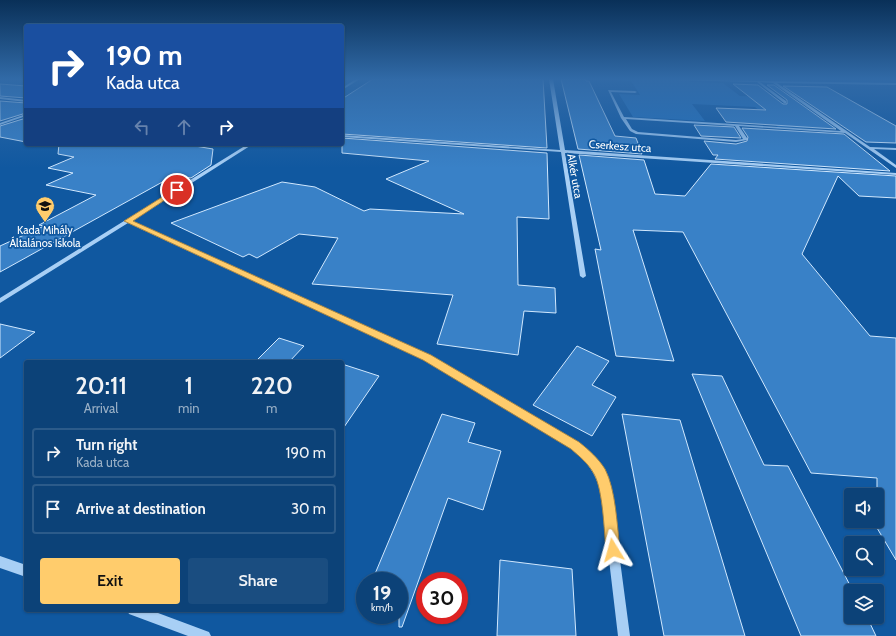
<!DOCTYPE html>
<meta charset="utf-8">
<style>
body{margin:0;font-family:Cabin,sans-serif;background:#1a4d80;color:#f1f3f6;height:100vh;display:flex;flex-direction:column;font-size:15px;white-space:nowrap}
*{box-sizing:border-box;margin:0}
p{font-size:13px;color:#9ab0c6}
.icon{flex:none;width:22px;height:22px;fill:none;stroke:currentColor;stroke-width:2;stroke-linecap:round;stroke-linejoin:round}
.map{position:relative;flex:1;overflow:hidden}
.drawer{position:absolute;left:24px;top:360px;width:320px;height:252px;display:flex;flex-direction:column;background:#0c4278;border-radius:4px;box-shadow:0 1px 3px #0004,0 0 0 1px #2c5b8a}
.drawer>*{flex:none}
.top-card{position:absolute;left:24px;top:24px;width:320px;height:122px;border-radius:4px;box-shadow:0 1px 3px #0004,0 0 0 1px #2c5b8a;background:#1a4fa0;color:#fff;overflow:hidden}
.buttons{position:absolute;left:844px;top:488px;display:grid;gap:8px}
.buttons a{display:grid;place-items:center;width:40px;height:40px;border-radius:4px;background:#0c4278;box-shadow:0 1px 3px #0004,0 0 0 1px #2c5b8a;font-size:20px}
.speed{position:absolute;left:356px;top:572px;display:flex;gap:8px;font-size:20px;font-weight:700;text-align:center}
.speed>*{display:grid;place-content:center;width:52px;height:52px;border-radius:50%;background:#0c4278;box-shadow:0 1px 3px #0004,0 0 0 1px #2c5b8a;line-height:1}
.speed small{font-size:10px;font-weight:400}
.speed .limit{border:6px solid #d22;background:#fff;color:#111}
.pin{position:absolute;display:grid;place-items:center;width:34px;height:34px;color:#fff;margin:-17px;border:2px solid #fff;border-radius:50%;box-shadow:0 1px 4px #0007}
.me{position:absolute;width:44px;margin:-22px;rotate:352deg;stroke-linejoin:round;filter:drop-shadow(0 0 3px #0008)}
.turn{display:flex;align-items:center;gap:14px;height:84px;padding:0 16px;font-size:18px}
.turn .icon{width:52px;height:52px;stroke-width:2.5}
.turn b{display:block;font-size:28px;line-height:34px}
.lanes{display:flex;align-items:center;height:38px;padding:0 16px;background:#0003;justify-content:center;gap:20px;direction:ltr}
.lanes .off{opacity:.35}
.eta{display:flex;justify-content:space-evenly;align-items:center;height:68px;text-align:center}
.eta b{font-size:24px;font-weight:600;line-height:28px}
.action{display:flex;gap:8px;margin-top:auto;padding:8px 16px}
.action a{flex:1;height:46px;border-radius:4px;background:#ffcc6c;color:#111;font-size:16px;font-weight:600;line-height:46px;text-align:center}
.action a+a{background:#1a4d80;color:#f1f3f6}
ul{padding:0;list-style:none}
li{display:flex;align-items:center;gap:12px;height:50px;margin:0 8px 6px;padding:0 8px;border:2px solid #2c5b8a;border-radius:4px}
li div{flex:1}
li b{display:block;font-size:15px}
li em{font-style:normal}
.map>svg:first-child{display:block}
.green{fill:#2372be}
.building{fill:#3981c7;stroke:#d1e8fe}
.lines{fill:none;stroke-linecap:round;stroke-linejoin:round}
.minor{fill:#a8cff5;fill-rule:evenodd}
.route{fill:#ffcc6c;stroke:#a68546}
.labels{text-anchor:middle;stroke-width:3.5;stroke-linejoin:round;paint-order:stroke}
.far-street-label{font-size:11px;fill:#fff;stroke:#1058a0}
.far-poi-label{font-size:11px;fill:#fff;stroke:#1058a0}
</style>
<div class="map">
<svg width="896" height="636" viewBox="0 0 896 636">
<rect width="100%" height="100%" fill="#1058a0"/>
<polygon class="green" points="594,79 687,79 690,82 723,83 740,96 767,97 775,104 794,103 828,129 778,127 755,107 692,104 705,121 633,117 619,94 640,95 631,81"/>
<g class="building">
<polygon points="373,79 543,79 547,148 342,134 342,99"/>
<polygon points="561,79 585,79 586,81 589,81 615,136 636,138 642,154 578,149"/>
<polygon points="0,84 26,86 26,98 0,96"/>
<polygon points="733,84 758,85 783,104 787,104 787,100 767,85 774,85 836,129 726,122 716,108 766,110"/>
<polygon points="783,86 827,87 896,126 896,143 866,142"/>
<polygon points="0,101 26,103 26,113 0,121"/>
<polygon points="26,118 26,142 0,137 0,126"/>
<polygon points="694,125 734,127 741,138 701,136"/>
<polygon points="742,128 844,134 890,171 715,159 718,155 713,155 704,141 736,144 747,141 748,137"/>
<polygon points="342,138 547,153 549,219 517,217 518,285 555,288 556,313 524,311 518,355 437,344 453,295 312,284 338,238 299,234 257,258 249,254 243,257 171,223 282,182 315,187 364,211 370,209 464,214 386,179 429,161 342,153"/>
<polygon points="59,144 183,144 213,149 211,165 191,178 175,175 0,272 0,246 44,226 39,225 96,195 46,185 73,173 48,168 74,157 58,154"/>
<polygon points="579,155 644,160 655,194 685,196 711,164 896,176 896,198 859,196 838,176 802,254 870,336 896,338 896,560 877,528 877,478 811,473 683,232 633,230 674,361 616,356 595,249 601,250"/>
<polygon points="0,324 35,332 0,358"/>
<polygon points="279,338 304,346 289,362 255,362"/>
<polygon points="577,346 609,361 592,385 616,397 592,436 533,405"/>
<polygon points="342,364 379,376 342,430"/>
<polygon points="692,374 722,376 764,465 788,466 853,591 851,591 851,617 867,617 876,636 801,636"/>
<polygon points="442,414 475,423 468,442 501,451 483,510 448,498 402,627 399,627 399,581 372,581"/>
<polygon points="622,414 680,420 745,636 664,636"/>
<polygon points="500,560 572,569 576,636 497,636"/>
</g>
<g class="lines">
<g class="minor">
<polygon points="356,79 360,79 342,90 342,88"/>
<polygon points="549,79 553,79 565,150 896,173 896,175 565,153 586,276 583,278 580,276 561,152 342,137 342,135 560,150"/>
<path d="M 631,79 L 896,83 L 896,85 L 777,83 L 870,147 L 896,148 L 896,150 L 874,149 L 896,165 L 896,168 L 845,133 L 739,126 L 747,138 L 747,140 L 736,142 L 636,134 L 630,131 L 621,118 L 608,90 L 635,91 L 637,92 L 635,93 L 611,92 L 624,117 L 841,131 L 773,83 L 760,82 L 786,101 L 786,103 L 784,103 L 757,82 ZM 626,119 L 735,126 L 743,139 L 736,140 L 638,132 L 632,129 Z"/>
<polygon points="0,97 26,100 26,102 0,99"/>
<polygon points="26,114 26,116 0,125 0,123"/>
<path d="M 248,144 L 253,144 L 132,221 L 430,356 L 578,442 C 596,457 604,470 611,492 L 630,636 L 618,636 L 601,492 C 595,472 587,462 572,448 L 424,360 L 128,223 L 0,303 L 0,298 Z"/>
<polygon points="0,556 26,565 26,577 0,568"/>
<polygon points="127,610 150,610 209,632 211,636 188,636 129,614"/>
</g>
</g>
<linearGradient id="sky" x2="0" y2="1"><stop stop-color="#093058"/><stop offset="0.47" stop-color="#316aa7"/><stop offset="1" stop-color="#316aa7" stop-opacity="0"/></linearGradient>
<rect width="896" height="168" fill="url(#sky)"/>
<path class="route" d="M 175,189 L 180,190 L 133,221 L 431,355 L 579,442 C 589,450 598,458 605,469 C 616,490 617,526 620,550 L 618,555 L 613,557 L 608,555 L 606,550 C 604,530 603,490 594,474 C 588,463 580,457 571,449 L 423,360 L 124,221 Z"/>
<defs>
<symbol id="school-pin" viewBox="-11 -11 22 30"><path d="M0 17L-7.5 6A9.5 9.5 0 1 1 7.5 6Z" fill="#ffcc6c" stroke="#1058a0"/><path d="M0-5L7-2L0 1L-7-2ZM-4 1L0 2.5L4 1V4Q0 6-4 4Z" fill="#111"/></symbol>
</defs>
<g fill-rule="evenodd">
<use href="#school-pin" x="34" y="195" width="22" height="30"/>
</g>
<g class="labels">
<g class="far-street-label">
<text transform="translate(620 146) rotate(4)" y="4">Cserkesz utca</text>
<text transform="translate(575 176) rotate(80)" y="4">Alkér utca</text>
</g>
<g class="far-poi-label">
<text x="45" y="234">Kada Mihály<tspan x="45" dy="13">Általános Iskola</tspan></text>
</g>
</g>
</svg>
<div class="buttons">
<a><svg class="icon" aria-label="sound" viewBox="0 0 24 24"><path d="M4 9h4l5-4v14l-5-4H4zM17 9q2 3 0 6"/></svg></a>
<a><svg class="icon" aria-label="search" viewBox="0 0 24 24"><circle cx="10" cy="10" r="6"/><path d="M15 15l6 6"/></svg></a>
<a><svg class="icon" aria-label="layers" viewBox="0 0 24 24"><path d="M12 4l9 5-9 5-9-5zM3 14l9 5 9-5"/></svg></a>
</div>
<div class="speed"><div>19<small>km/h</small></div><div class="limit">30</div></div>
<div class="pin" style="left:177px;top:190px;background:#d93025"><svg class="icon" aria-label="arrive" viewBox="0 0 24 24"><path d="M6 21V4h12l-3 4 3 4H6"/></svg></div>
<svg class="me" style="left:613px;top:550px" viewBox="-20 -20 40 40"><path d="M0-17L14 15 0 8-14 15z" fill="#ffcc6c" stroke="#fff" stroke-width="4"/></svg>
<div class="top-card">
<div class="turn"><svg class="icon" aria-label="right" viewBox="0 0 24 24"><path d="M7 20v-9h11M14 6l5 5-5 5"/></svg><div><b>190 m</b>Kada utca</div></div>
<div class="lanes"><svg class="icon off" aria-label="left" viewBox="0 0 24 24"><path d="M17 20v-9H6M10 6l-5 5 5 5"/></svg><svg class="icon off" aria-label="ahead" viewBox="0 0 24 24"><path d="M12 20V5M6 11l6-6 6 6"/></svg><svg class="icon" aria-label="right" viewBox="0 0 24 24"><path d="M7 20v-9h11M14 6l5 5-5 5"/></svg></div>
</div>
<section class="drawer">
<div class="eta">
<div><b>20:11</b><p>Arrival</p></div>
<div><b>1</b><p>min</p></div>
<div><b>220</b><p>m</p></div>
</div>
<ul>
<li><svg class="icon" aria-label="right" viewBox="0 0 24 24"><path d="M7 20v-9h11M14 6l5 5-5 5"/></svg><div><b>Turn right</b><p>Kada utca</p></div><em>190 m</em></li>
<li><svg class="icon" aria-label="arrive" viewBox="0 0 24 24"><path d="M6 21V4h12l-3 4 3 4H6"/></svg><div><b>Arrive at destination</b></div><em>30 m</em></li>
</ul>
<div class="action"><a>Exit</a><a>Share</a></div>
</section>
</div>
